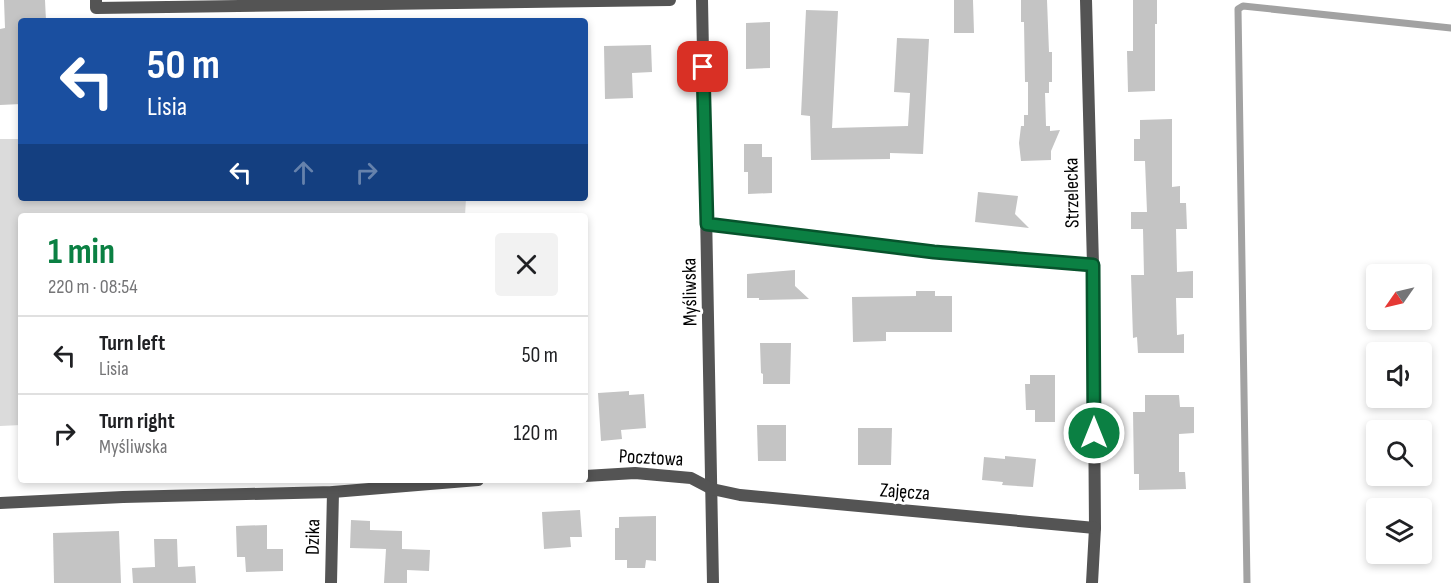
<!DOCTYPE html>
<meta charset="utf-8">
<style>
body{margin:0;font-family:"Sofia Sans Condensed",sans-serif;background:#f2f2f2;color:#202124;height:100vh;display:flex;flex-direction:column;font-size:22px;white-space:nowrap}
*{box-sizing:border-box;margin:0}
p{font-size:20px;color:#757577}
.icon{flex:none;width:33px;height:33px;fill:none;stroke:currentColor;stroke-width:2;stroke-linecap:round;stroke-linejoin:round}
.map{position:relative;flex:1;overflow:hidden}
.details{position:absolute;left:18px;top:213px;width:570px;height:270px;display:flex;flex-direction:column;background:#fff;border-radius:6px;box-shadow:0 3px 9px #0003}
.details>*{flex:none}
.banner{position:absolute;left:18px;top:18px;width:570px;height:183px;border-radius:6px;box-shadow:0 3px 9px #0003;background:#1a4fa0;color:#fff;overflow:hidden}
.needle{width:39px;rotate:236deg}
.controls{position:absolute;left:1366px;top:264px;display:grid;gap:12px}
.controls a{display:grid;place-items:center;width:66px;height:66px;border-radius:6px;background:#fff;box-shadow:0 3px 9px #0003;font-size:30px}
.pin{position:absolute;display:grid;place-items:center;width:51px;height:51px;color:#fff;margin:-26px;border-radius:12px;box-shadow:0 3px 9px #0006}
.me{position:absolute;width:66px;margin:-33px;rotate:0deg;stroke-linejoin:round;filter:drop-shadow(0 0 4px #0008)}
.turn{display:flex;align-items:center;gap:21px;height:126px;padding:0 30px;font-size:27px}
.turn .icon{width:78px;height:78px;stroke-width:2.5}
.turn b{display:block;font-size:42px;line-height:51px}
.lanes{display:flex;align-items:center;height:57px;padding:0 30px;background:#0003;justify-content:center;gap:30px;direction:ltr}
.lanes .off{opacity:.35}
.round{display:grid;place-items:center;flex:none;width:63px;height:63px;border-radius:6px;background:#f2f2f2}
.head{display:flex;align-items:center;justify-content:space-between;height:102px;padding:0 30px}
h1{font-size:36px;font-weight:700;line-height:45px;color:#0b8043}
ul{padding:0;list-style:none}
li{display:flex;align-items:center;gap:18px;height:78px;padding:0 30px;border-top:2px solid #e0e0e0}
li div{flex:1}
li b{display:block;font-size:22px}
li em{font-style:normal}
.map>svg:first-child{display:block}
.green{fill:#dbdbdb}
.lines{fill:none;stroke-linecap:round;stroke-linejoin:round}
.stream{stroke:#a2a2a2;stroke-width:7}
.building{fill:#c4c4c4}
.street{stroke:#545454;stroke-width:12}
.route-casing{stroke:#07532c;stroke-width:15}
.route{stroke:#0b8043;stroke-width:10}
.labels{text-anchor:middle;stroke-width:6;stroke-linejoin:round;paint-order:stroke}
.street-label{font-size:20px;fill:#000;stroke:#fff}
</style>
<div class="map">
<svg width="1451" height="583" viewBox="0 0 1451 583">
<rect width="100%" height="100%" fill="#fff"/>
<polygon class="green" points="0,139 21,139 21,198 466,198 465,216 21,216 21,425 0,426"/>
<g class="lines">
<polyline class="stream" points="1247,583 1238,9 1243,6 1451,28"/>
</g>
<g class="building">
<polygon points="4,0 45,0 46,21 21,21 21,104 0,105 0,29 5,28"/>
<polygon points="954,0 973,0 974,33 954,33"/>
<polygon points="1021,0 1047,0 1049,52 1052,52 1052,82 1049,82 1049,93 1045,93 1046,126 1050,126 1050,131 1060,130 1051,151 1051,160 1021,161 1019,143 1021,126 1024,126 1024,115 1028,115 1028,82 1025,82 1024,22 1021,22"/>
<polygon points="1133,0 1157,0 1157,24 1155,24 1155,91 1128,92 1127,51 1133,51"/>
<polygon points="806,10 838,11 832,128 908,126 910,93 894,92 897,38 929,39 923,154 890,153 890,159 811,160 810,116 801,115"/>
<polygon points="770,22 770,68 746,69 746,23"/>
<polygon points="651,45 652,72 632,73 633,98 605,99 604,46"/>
<polygon points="1172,119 1172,187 1180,186 1180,203 1186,203 1187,229 1176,229 1177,272 1193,271 1193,298 1176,298 1177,335 1184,334 1184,353 1138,353 1137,337 1133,338 1131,275 1144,275 1143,229 1131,229 1131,212 1147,212 1145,161 1134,161 1134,139 1140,139 1140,120"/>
<polygon points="744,144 762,144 762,157 772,157 772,193 748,194 748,172 744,172"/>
<polygon points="978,192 1018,196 1015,214 1029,228 975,222"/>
<polygon points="795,270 795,286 809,299 759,300 759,298 747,298 747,274"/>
<polygon points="916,291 935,291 935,296 952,296 952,332 886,332 886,341 853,342 852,297 916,296"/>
<polygon points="760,343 791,343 790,384 763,384 763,374 761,373"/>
<polygon points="1030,375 1055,375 1055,422 1035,422 1035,410 1026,410 1025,384 1030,384"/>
<polygon points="629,391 629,395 644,394 646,428 621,430 622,439 601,441 598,393"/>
<polygon points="1145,395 1179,395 1180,407 1194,407 1194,433 1179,434 1179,472 1185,472 1186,489 1139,490 1139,474 1134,474 1133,412 1145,412"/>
<polygon points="757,425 786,425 786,461 758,461"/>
<polygon points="858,428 892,428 891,465 858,465"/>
<polygon points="1005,456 1036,459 1033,487 1002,485 1003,482 982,480 984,457 1005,459"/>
<polygon points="580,510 582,537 570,537 571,547 544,549 542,512"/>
<polygon points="656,516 656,561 646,560 645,568 627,568 627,560 615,560 615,528 619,528 619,517"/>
<polygon points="351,520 370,521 370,530 402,531 402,549 430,550 429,571 407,570 407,583 384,583 386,549 350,548"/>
<polygon points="267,525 267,549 283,549 283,571 246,572 245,557 237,557 236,526"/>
<polygon points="119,531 121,583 54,583 53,533"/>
<polygon points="154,539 177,539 178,567 195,566 196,583 133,583 132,568 155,567"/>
</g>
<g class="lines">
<g class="street">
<polyline points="96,0 96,8 670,0"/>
<polyline points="702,0 713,583"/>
<polyline points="1086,0 1093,265 1095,528 1092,583"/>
<polyline points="707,224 934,252 1093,265"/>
<polyline points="585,476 635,473 691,478 712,489 740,495 1095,528"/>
<polyline points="0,503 123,497 333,492 478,480"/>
<polyline points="331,583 333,492"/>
</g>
</g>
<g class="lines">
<defs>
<polyline id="route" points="703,67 707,224 934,252 1093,265 1094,433"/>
</defs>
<use href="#route" class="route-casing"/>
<use href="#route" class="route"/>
</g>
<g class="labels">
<g class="street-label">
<text transform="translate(1071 193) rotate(-91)" y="7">Strzelecka</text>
<text transform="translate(689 292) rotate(-91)" y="7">Myśliwska</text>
<text transform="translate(651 457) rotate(3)" y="7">Pocztowa</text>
<text transform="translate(905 491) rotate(4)" y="7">Zajęcza</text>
<text transform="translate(312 537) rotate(-89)" y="7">Dzika</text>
</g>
</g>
</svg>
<div class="controls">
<a><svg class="needle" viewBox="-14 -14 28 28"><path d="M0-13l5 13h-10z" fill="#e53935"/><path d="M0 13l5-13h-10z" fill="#757577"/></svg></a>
<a><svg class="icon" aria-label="sound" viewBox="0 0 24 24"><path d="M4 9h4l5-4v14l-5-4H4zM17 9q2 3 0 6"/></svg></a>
<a><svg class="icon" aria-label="search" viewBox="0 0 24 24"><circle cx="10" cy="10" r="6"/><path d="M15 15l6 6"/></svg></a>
<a><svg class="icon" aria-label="layers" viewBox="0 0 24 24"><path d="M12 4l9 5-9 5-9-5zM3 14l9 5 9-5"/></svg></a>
</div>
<div class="pin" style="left:703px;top:67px;background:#d93025"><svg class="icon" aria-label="arrive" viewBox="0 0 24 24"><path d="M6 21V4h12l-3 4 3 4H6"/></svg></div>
<svg class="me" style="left:1094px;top:433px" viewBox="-20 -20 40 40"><circle r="17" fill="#0b8043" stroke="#fff" stroke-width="3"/><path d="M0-11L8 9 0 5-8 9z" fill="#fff"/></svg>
<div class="banner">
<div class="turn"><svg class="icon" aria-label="left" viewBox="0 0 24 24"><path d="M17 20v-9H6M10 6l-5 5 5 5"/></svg><div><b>50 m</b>Lisia</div></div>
<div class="lanes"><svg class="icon" aria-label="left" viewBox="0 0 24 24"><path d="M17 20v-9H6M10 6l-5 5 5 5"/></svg><svg class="icon off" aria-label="ahead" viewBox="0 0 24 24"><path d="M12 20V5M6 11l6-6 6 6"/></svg><svg class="icon off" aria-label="right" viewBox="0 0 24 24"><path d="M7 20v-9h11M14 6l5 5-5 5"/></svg></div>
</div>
<section class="details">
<div class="head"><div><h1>1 min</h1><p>220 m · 08:54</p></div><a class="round"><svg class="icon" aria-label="close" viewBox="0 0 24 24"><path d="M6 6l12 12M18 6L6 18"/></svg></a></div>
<ul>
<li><svg class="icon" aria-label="left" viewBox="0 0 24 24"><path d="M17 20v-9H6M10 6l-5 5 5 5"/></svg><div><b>Turn left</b><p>Lisia</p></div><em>50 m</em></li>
<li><svg class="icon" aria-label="right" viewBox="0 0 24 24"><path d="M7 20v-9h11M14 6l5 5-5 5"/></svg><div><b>Turn right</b><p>Myśliwska</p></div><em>120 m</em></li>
</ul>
</section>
</div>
